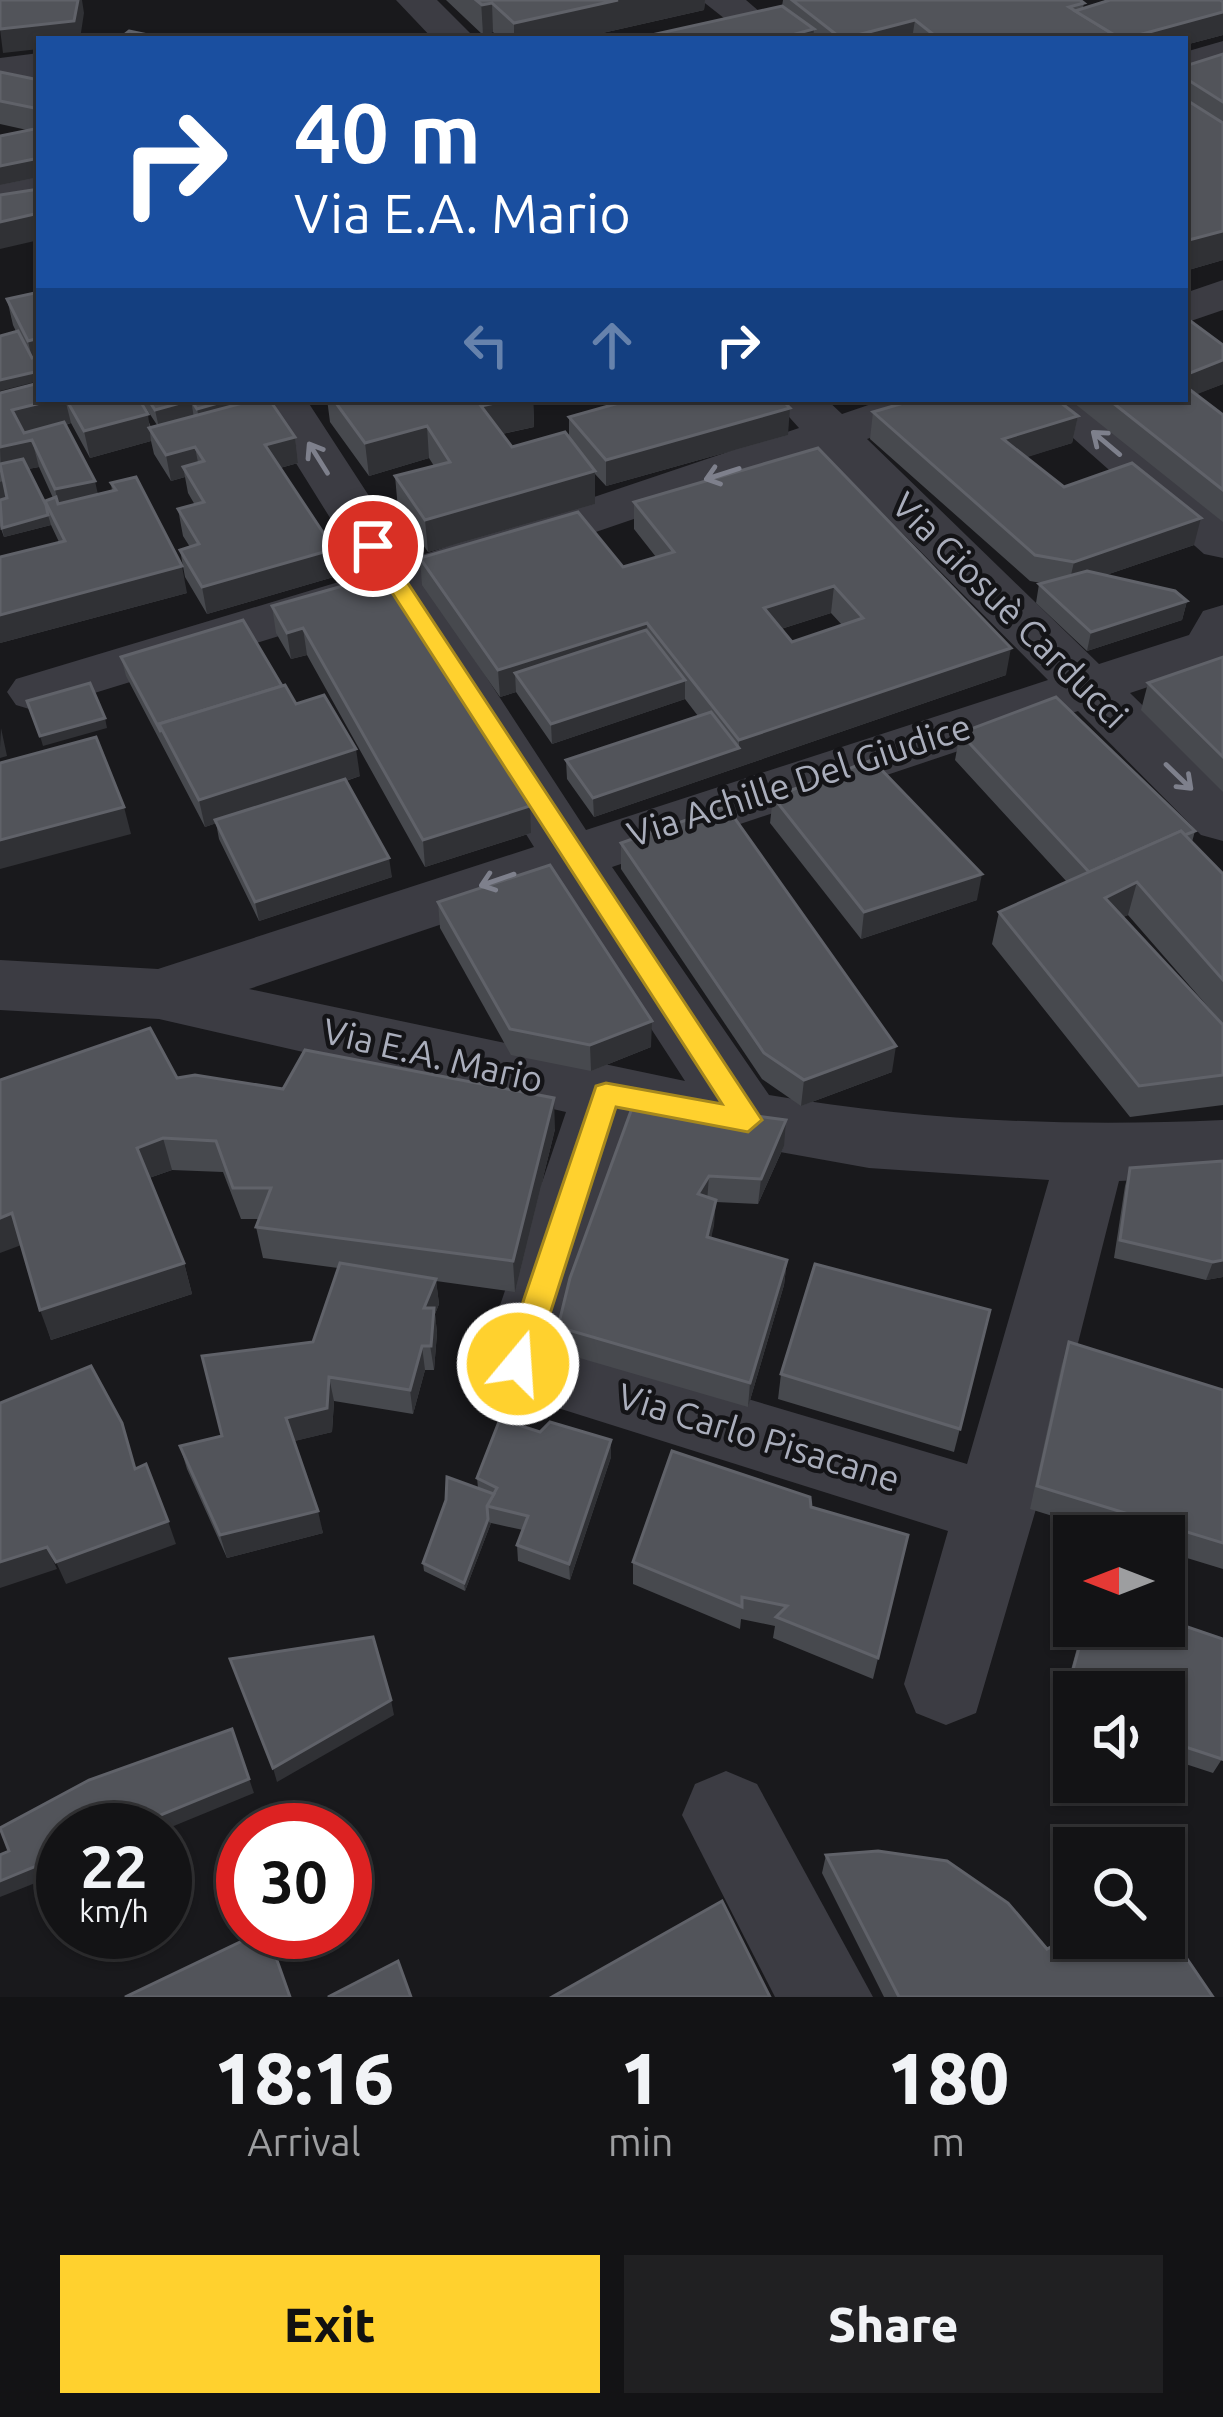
<!DOCTYPE html>
<meta charset="utf-8">
<style>
body{margin:0;font-family:Ubuntu,sans-serif;background:#202022;color:#f1f3f6;height:100vh;display:flex;flex-direction:column;font-size:45px;white-space:nowrap}
*{box-sizing:border-box;margin:0}
p{font-size:39px;color:#9d9ea0}
.icon{flex:none;width:66px;height:66px;fill:none;stroke:currentColor;stroke-width:2;stroke-linecap:round;stroke-linejoin:round}
.map{position:relative;height:1997px;overflow:hidden}
.sheet{display:flex;flex-direction:column;background:#131315;flex:1}
.sheet>*{flex:none}
.hud{position:absolute;left:36px;top:36px;width:1152px;height:366px;border-radius:0px;box-shadow:0 3px 9px #0004,0 0 0 3px #323234;background:#1a4fa0;color:#fff;overflow:hidden}
.needle{width:78px;rotate:270deg}
.controls{position:absolute;left:1053px;top:1515px;display:grid;gap:24px}
.controls a{display:grid;place-items:center;width:132px;height:132px;border-radius:0px;background:#131315;box-shadow:0 3px 9px #0004,0 0 0 3px #323234;font-size:60px}
.speed{position:absolute;left:36px;top:1803px;display:flex;gap:24px;font-size:60px;font-weight:700;text-align:center}
.speed>*{display:grid;place-content:center;width:156px;height:156px;border-radius:50%;background:#131315;box-shadow:0 3px 9px #0004,0 0 0 3px #323234;line-height:1}
.speed small{font-size:30px;font-weight:400}
.speed .limit{border:18px solid #d22;background:#fff;color:#111}
.pin{position:absolute;display:grid;place-items:center;width:102px;height:102px;color:#fff;margin:-51px;border:6px solid #fff;border-radius:50%;box-shadow:0 3px 12px #0007}
.me{position:absolute;width:132px;margin:-66px;rotate:18deg;stroke-linejoin:round;filter:drop-shadow(0 0 9px #0008)}
.turn{display:flex;align-items:center;gap:42px;height:252px;padding:0 60px;font-size:54px}
.turn .icon{width:156px;height:156px;stroke-width:2.5}
.turn b{display:block;font-size:84px;line-height:102px}
.lanes{display:flex;align-items:center;height:114px;padding:0 60px;background:#0003;justify-content:center;gap:60px;direction:ltr}
.lanes .off{opacity:.35}
.eta{display:flex;justify-content:space-evenly;align-items:center;height:204px;text-align:center}
.eta b{font-size:72px;font-weight:800;line-height:84px}
.cta{display:flex;gap:24px;margin-top:auto;padding:24px 60px}
.cta a{flex:1;height:138px;border-radius:0px;background:#ffd12e;color:#111;font-size:48px;font-weight:800;line-height:138px;text-align:center}
.cta a+a{background:#202022;color:#f1f3f6}
.map>svg:first-child{display:block}
.lines{fill:none;stroke-linecap:round;stroke-linejoin:round}
.minor{fill:#3c3c43;fill-rule:evenodd}
.wall{fill:#47494e;fill-rule:evenodd}
.shaded-wall{fill:#303135}
.building{fill:#52545a;stroke:#606269;stroke-width:3;fill-rule:evenodd}
.oneway{stroke:#7e808c}
.route{fill:#ffd12e;stroke:#a6881e;stroke-width:3}
.labels{text-anchor:middle;stroke-width:9;stroke-linejoin:round;paint-order:stroke}
.street-label{font-size:36px;fill:#aaaebc;stroke:#141417}
</style>
<div class="map">
<svg width="1223" height="1997" viewBox="0 0 1223 1997">
<rect width="100%" height="100%" fill="#19191c"/>
<g class="lines">
<g class="minor">
<polygon points="396,0 437,0 476,39 433,39"/>
<polygon points="701,0 746,0 767,18 762,26 734,26"/>
<polygon points="1223,41 1223,66 1185,77 1185,52"/>
<polygon points="39,53 39,77 0,82 0,58"/>
<polygon points="39,175 39,201 0,209 0,183"/>
<polygon points="1223,280 1223,310 1185,323 1185,293"/>
<path d="M 256,399 L 306,399 L 410,559 L 799,428 L 773,399 L 826,399 L 842,414 L 886,399 L 960,399 L 952,409 L 867,439 L 1099,664 L 1189,635 L 1203,611 L 1223,605 L 1223,662 L 1130,693 L 1223,784 L 1223,841 L 1201,835 L 1078,711 L 612,867 L 769,1095 C 920,1121 1070,1127 1223,1120 L 1223,1176 L 1119,1181 L 1036,1509 L 976,1713 L 946,1725 L 916,1713 L 904,1684 L 948,1531 L 491,1387 L 480,1364 L 566,1112 L 159,1019 L 0,1010 L 0,960 L 158,969 L 534,847 L 383,604 L 36,711 L 16,705 L 7,692 L 16,679 L 365,574 ZM 824,454 L 1048,680 L 586,830 L 429,589 ZM 558,885 L 685,1081 L 249,989 ZM 631,1125 L 869,1168 L 1049,1180 L 967,1464 L 562,1344 Z"/>
<polygon points="1029,399 1084,399 1223,515 1223,558 1204,554"/>
<polygon points="726,1771 757,1784 873,1997 775,1997 682,1815 695,1784"/>
</g>
</g>
<g class="wall">
<polygon points="446,0 705,0 704,10 576,39 500,39 493,32 483,35"/>
<polygon points="783,0 1080,0 1084,3 1083,8 1106,1 1104,0 1220,0 1223,2 1223,35 1185,45 1185,39 642,39 642,37 782,6"/>
<polygon points="1223,54 1223,260 1185,271 1185,66"/>
<polygon points="0,72 39,80 39,177 0,185 0,136 27,130 0,124"/>
<polygon points="39,292 39,381 13,325 7,299"/>
<polygon points="1223,345 1223,384 1196,394 1223,415 1223,522 1069,399 1185,399"/>
<path d="M 0,393 L 139,399 L 151,427 L 157,425 L 140,399 L 269,399 L 295,437 L 298,463 L 280,468 L 337,576 L 207,614 L 185,577 L 180,550 L 190,547 L 183,536 L 178,509 L 195,505 L 188,493 L 185,477 L 171,481 L 154,454 L 151,441 L 90,458 L 71,423 L 66,425 L 98,494 L 112,491 L 111,483 L 187,593 L 0,643 L 0,557 L 59,542 L 51,525 L 4,537 L 0,526 ZM 39,467 L 53,498 L 46,505 L 28,469 Z"/>
<polygon points="327,399 533,399 534,427 502,434 512,447 569,437 569,417 660,402 665,400 664,399 781,399 788,435 606,486 595,474 595,504 428,552 398,509 395,476 434,466 429,458 369,476 330,422"/>
<polygon points="873,412 1078,416 1072,443 1026,457 1064,487 1194,545 1106,575 1187,601 1182,620 1087,651 1036,603 1039,584 1041,583 1030,581 870,439"/>
<path d="M 818,448 L 1006,675 L 594,817 L 567,779 L 566,760 L 698,716 L 685,699 L 552,744 L 516,692 L 500,697 L 422,585 L 420,558 L 623,567 L 656,557 L 634,529 L 634,502 ZM 831,613 L 842,625 L 792,642 L 781,629 Z"/>
<polygon points="385,574 531,833 425,867 307,655 291,659 276,633 272,606"/>
<polygon points="121,657 282,686 296,704 360,776 346,781 392,877 259,921 219,839 216,823 205,827 126,676"/>
<polygon points="1223,657 1223,792 1141,710 1148,683"/>
<polygon points="960,733 1195,831 1192,842 1223,874 1223,1024 1128,915 1123,917 1223,1025 1223,1105 1130,1117 992,944 999,912 1067,882 955,760"/>
<polygon points="773,797 977,900 861,939 770,823"/>
<polygon points="621,843 892,1072 801,1106 762,1079 621,869"/>
<polygon points="438,902 651,1047 591,1071 511,1055 440,928"/>
<polygon points="177,1078 555,1129 515,1292 436,1281 439,1304 435,1314 437,1333 434,1370 425,1370 413,1414 334,1401 332,1432 294,1441 323,1533 227,1558 187,1469 180,1446 222,1436 313,1342 338,1268 263,1258 256,1227 259,1219 241,1219 223,1172 172,1170 149,1178 184,1263 192,1294 51,1340 21,1245"/>
<polygon points="635,1100 784,1146 758,1204 716,1202 711,1238 787,1260 784,1285 748,1407 559,1352 558,1327"/>
<polygon points="1223,1161 1223,1277 1206,1280 1114,1258 1125,1186 1130,1168"/>
<polygon points="990,1310 954,1452 778,1399 781,1374"/>
<polygon points="1069,1342 1223,1390 1223,1569 1164,1551 1164,1536 1117,1536 1030,1509 1061,1367"/>
<polygon points="540,1432 611,1457 570,1580 518,1561 517,1545 523,1530 491,1523 465,1591 424,1571 423,1563 478,1488 477,1478"/>
<polygon points="811,1507 908,1535 873,1679 773,1638 775,1626 741,1619 740,1629 633,1584 633,1562"/>
<polygon points="1083,1626 1164,1626 1222,1759 1213,1773 1164,1757 1164,1692 1074,1692 1074,1726 1057,1721"/>
<polygon points="826,1855 1047,1949 1213,1997 884,1997 822,1873"/>
</g>
<g class="shaded-wall">
<polygon points="78,0 82,0 84,13 80,39 39,39 39,49 3,53 0,29"/>
<polygon points="481,0 492,3 493,32 483,35"/>
<polygon points="618,0 705,0 704,10 576,39 514,39 514,23"/>
<polygon points="1223,12 1223,35 1185,45 1185,39 1124,39"/>
<polygon points="915,20 912,39 842,39"/>
<polygon points="814,29 813,39 777,39"/>
<polygon points="39,158 39,177 0,185 0,166"/>
<polygon points="39,213 39,240 0,249 0,222"/>
<polygon points="1223,231 1223,260 1185,271 1185,241"/>
<polygon points="39,338 39,366 34,367 28,341"/>
<polygon points="1223,360 1223,384 1185,399 1185,375"/>
<polygon points="39,371 39,381 0,391 0,380"/>
<polygon points="57,399 65,399 71,423 19,437 12,410"/>
<polygon points="232,399 265,399 201,427 197,409"/>
<polygon points="513,399 533,399 534,427 483,438 481,406"/>
<polygon points="191,400 194,418 159,428 155,410"/>
<polygon points="790,408 788,435 606,486 606,460"/>
<polygon points="148,414 151,441 90,458 84,431"/>
<polygon points="1078,416 1072,443 999,466 1003,439"/>
<polygon points="427,426 429,458 369,476 365,443"/>
<polygon points="295,437 298,463 269,471 265,445"/>
<polygon points="32,440 39,467 1,474 0,447"/>
<polygon points="195,447 200,473 183,467 185,477 171,481 166,455"/>
<polygon points="595,471 595,504 428,552 425,520"/>
<polygon points="3,481 10,508 0,511 0,482"/>
<polygon points="95,481 101,508 61,516 55,489"/>
<polygon points="48,515 51,525 4,537 2,528"/>
<polygon points="1201,518 1194,545 1068,588 1074,562"/>
<polygon points="334,549 337,576 207,614 202,587"/>
<polygon points="182,566 187,593 0,643 0,615"/>
<polygon points="834,586 831,613 762,635 764,608"/>
<polygon points="1187,601 1182,620 1087,651 1091,632"/>
<polygon points="647,623 646,650 515,673 516,692 500,697 498,670"/>
<polygon points="303,628 307,655 291,659 287,633"/>
<polygon points="1011,648 1006,675 594,817 593,798 739,748 739,740"/>
<polygon points="685,680 685,699 552,744 551,724"/>
<polygon points="105,718 107,728 43,746 40,736"/>
<polygon points="1,728 7,756 0,758 0,747"/>
<polygon points="356,749 360,776 205,827 199,800"/>
<polygon points="530,806 531,833 425,867 423,840"/>
<polygon points="124,807 131,834 0,869 0,840"/>
<polygon points="389,858 392,877 259,921 255,902"/>
<polygon points="982,874 977,900 861,939 864,912"/>
<polygon points="1137,882 1128,915 1096,930 1105,898"/>
<polygon points="652,1021 651,1047 591,1071 590,1045"/>
<polygon points="896,1046 892,1072 801,1106 804,1080"/>
<polygon points="554,1098 555,1129 515,1292 513,1261"/>
<polygon points="786,1120 784,1146 758,1204 761,1179"/>
<polygon points="163,1138 172,1170 146,1179 137,1148"/>
<polygon points="709,1176 707,1202 698,1194"/>
<polygon points="716,1200 714,1226 705,1262 707,1237"/>
<polygon points="12,1213 24,1244 0,1253 0,1218"/>
<polygon points="787,1260 784,1285 748,1407 750,1383"/>
<polygon points="1223,1260 1223,1277 1206,1280 1213,1262"/>
<polygon points="184,1263 192,1294 51,1340 40,1310"/>
<polygon points="436,1279 439,1304 435,1314 437,1333 434,1370 424,1308"/>
<polygon points="422,1346 425,1370 413,1414 410,1390"/>
<polygon points="329,1377 334,1401 332,1432 291,1442 286,1418"/>
<polygon points="611,1440 611,1457 570,1580 569,1564"/>
<polygon points="318,1511 323,1533 227,1558 220,1535"/>
<polygon points="488,1519 489,1522 491,1523 465,1591 464,1583"/>
<polygon points="168,1521 176,1544 66,1584 56,1562"/>
<polygon points="47,1547 57,1569 0,1588 0,1562"/>
<polygon points="391,1700 394,1715 277,1782 273,1768"/>
<polygon points="232,1729 254,1793 164,1830 124,1830"/>
<polygon points="63,1855 63,1872 0,1897 0,1881"/>
</g>
<g class="building">
<polygon points="0,0 78,0 74,21 0,29"/>
<polygon points="476,0 618,0 514,23 492,3 482,5"/>
<polygon points="792,0 1080,0 1084,3 1069,7 1116,36 1105,39 939,39 915,20 842,39"/>
<polygon points="1110,0 1220,0 1223,2 1223,12 1124,39 1115,39 1116,36 1075,11"/>
<polygon points="782,6 814,29 777,39 644,39 642,37"/>
<polygon points="129,31 167,39 119,39"/>
<polygon points="1223,54 1223,102 1185,78 1185,66"/>
<polygon points="0,72 39,80 39,109 0,101"/>
<polygon points="1185,99 1223,123 1223,231 1185,241"/>
<polygon points="39,128 39,158 0,166 0,136"/>
<polygon points="39,189 39,213 0,222 0,195"/>
<polygon points="39,292 39,338 28,341 7,299"/>
<polygon points="1185,317 1223,345 1223,360 1185,375"/>
<polygon points="18,331 32,358 39,356 39,371 0,380 0,336"/>
<polygon points="39,383 39,399 57,399 12,410 24,433 64,422 95,481 55,489 32,440 0,447 0,393"/>
<polygon points="1185,386 1223,415 1223,490 1108,399 1185,399"/>
<polygon points="66,399 139,399 148,414 84,431"/>
<polygon points="148,399 232,399 197,409 191,400 155,410"/>
<polygon points="258,399 269,399 295,437 265,445 334,549 202,587 180,550 199,544 178,509 204,502 183,467 204,461 195,447 166,455 149,428"/>
<polygon points="333,399 513,399 481,406 512,447 565,432 595,471 425,520 395,476 450,462 427,426 365,443"/>
<polygon points="633,399 658,399 660,402 671,399 781,399 790,408 606,460 569,417"/>
<polygon points="917,399 1056,399 1078,416 1003,439 1064,487 1132,463 1201,518 1074,562 1035,555 873,412"/>
<path d="M 818,448 L 1011,648 L 739,740 L 647,623 L 498,670 L 420,558 L 578,512 L 623,567 L 674,552 L 634,502 ZM 834,586 L 863,618 L 792,642 L 764,608 Z"/>
<polygon points="23,459 46,505 48,515 2,528 0,500 7,498 0,464"/>
<polygon points="136,477 182,566 0,615 0,557 65,541 45,501 56,497 58,504 116,490 111,483"/>
<polygon points="1087,571 1175,591 1187,601 1091,632 1039,584"/>
<polygon points="385,574 530,806 423,840 303,628 287,633 272,606"/>
<polygon points="243,620 282,686 159,724 161,732 121,657"/>
<polygon points="646,630 685,680 551,724 515,673"/>
<polygon points="1223,657 1223,757 1148,683"/>
<polygon points="90,683 105,718 40,736 27,701"/>
<polygon points="285,685 296,704 324,695 356,749 199,800 159,724"/>
<polygon points="1056,697 1195,831 1185,835 1181,831 1089,872 960,733"/>
<polygon points="711,712 739,748 593,798 566,760"/>
<polygon points="96,737 124,807 0,840 0,763"/>
<polygon points="872,760 982,874 864,912 773,797"/>
<polygon points="345,779 389,858 255,902 215,820"/>
<polygon points="726,806 896,1046 804,1080 764,1053 621,843"/>
<polygon points="1181,831 1223,874 1223,980 1137,882 1105,898 1223,1025 1223,1075 1139,1086 999,912"/>
<polygon points="550,865 652,1021 590,1045 510,1029 438,902"/>
<polygon points="150,1028 177,1078 195,1075 283,1089 305,1050 554,1098 513,1261 256,1227 271,1188 233,1188 216,1141 163,1138 137,1148 184,1263 40,1310 12,1213 0,1218 0,1080"/>
<polygon points="635,1100 786,1120 761,1179 709,1176 698,1194 716,1200 707,1237 787,1260 750,1383 558,1327 570,1278"/>
<polygon points="1223,1161 1223,1260 1213,1262 1120,1240 1130,1168"/>
<polygon points="340,1263 436,1279 424,1308 434,1308 431,1346 422,1346 410,1390 329,1377 327,1408 286,1418 318,1511 220,1535 180,1446 222,1436 202,1356 313,1342"/>
<polygon points="815,1264 990,1310 960,1429 781,1374"/>
<polygon points="1069,1342 1223,1390 1223,1543 1037,1486"/>
<polygon points="91,1366 122,1423 135,1469 146,1464 168,1521 56,1562 47,1547 0,1562 0,1403"/>
<polygon points="500,1419 540,1432 550,1422 611,1440 569,1564 517,1545 528,1516 487,1506 497,1488 477,1478"/>
<polygon points="672,1451 810,1497 811,1507 908,1535 878,1658 776,1617 787,1606 742,1597 742,1607 633,1562"/>
<polygon points="447,1477 494,1494 487,1506 488,1519 464,1583 423,1563 446,1500"/>
<polygon points="1164,1619 1223,1639 1222,1759 1164,1740 1164,1692 1074,1692 1074,1710 1063,1706 1085,1626 1164,1626"/>
<polygon points="373,1637 391,1700 273,1768 230,1659"/>
<polygon points="232,1729 249,1779 124,1830 63,1830 63,1855 0,1881 0,1855 9,1851 0,1828 89,1780"/>
<polygon points="878,1851 947,1861 1008,1903 1047,1949 1074,1935 1074,1938 1164,1938 1164,1925 1213,1997 899,1997 826,1855"/>
<polygon points="722,1901 770,1997 552,1997"/>
<polygon points="261,1932 267,1932 290,1997 125,1997"/>
<polygon points="398,1961 411,1997 328,1997"/>
</g>
<defs><path id="oneway-shaft" d="M-6 0H5M1.5-3L5.5 0L1.5 3" fill="none" stroke-width="1.6" stroke-linecap="round" stroke-linejoin="round" transform="scale(3)"/></defs>
<g class="oneway">
<use href="#oneway-shaft" transform="translate(1106 443) rotate(-140)"/>
<use href="#oneway-shaft" transform="translate(318 458) rotate(-122)"/>
<use href="#oneway-shaft" transform="translate(722 474) rotate(162)"/>
<use href="#oneway-shaft" transform="translate(1179 777) rotate(44)"/>
<use href="#oneway-shaft" transform="translate(497 880) rotate(161)"/>
</g>
<polygon class="route" points="365,541 380,541 762,1120 748,1132 616,1107 534,1364 529,1373 507,1373 502,1364 596,1086 606,1083 722,1104 362,546"/>
<g class="labels">
<g class="street-label">
<text transform="translate(1010 610) rotate(45)" y="13">Via Giosuè Carducci</text>
<text transform="translate(799 780) rotate(-18)" y="13">Via Achille Del Giudice</text>
<text transform="translate(433 1055) rotate(13)" y="13">Via E.A. Mario</text>
<text transform="translate(759 1437) rotate(17)" y="13">Via Carlo Pisacane</text>
</g>
</g>
</svg>
<div class="controls">
<a><svg class="needle" viewBox="-14 -14 28 28"><path d="M0-13l5 13h-10z" fill="#e53935"/><path d="M0 13l5-13h-10z" fill="#9d9ea0"/></svg></a>
<a><svg class="icon" aria-label="sound" viewBox="0 0 24 24"><path d="M4 9h4l5-4v14l-5-4H4zM17 9q2 3 0 6"/></svg></a>
<a><svg class="icon" aria-label="search" viewBox="0 0 24 24"><circle cx="10" cy="10" r="6"/><path d="M15 15l6 6"/></svg></a>
</div>
<div class="speed"><div>22<small>km/h</small></div><div class="limit">30</div></div>
<div class="pin" style="left:373px;top:546px;background:#d93025"><svg class="icon" aria-label="arrive" viewBox="0 0 24 24"><path d="M6 21V4h12l-3 4 3 4H6"/></svg></div>
<svg class="me" style="left:518px;top:1364px" viewBox="-20 -20 40 40"><circle r="17" fill="#ffd12e" stroke="#fff" stroke-width="3"/><path d="M0-11L8 9 0 5-8 9z" fill="#fff"/></svg>
<div class="hud">
<div class="turn"><svg class="icon" aria-label="right" viewBox="0 0 24 24"><path d="M7 20v-9h11M14 6l5 5-5 5"/></svg><div><b>40 m</b>Via E.A. Mario</div></div>
<div class="lanes"><svg class="icon off" aria-label="left" viewBox="0 0 24 24"><path d="M17 20v-9H6M10 6l-5 5 5 5"/></svg><svg class="icon off" aria-label="ahead" viewBox="0 0 24 24"><path d="M12 20V5M6 11l6-6 6 6"/></svg><svg class="icon" aria-label="right" viewBox="0 0 24 24"><path d="M7 20v-9h11M14 6l5 5-5 5"/></svg></div>
</div>
</div>
<section class="sheet">
<div class="eta">
<div><b>18:16</b><p>Arrival</p></div>
<div><b>1</b><p>min</p></div>
<div><b>180</b><p>m</p></div>
</div>
<div class="cta"><a>Exit</a><a>Share</a></div>
</section>
